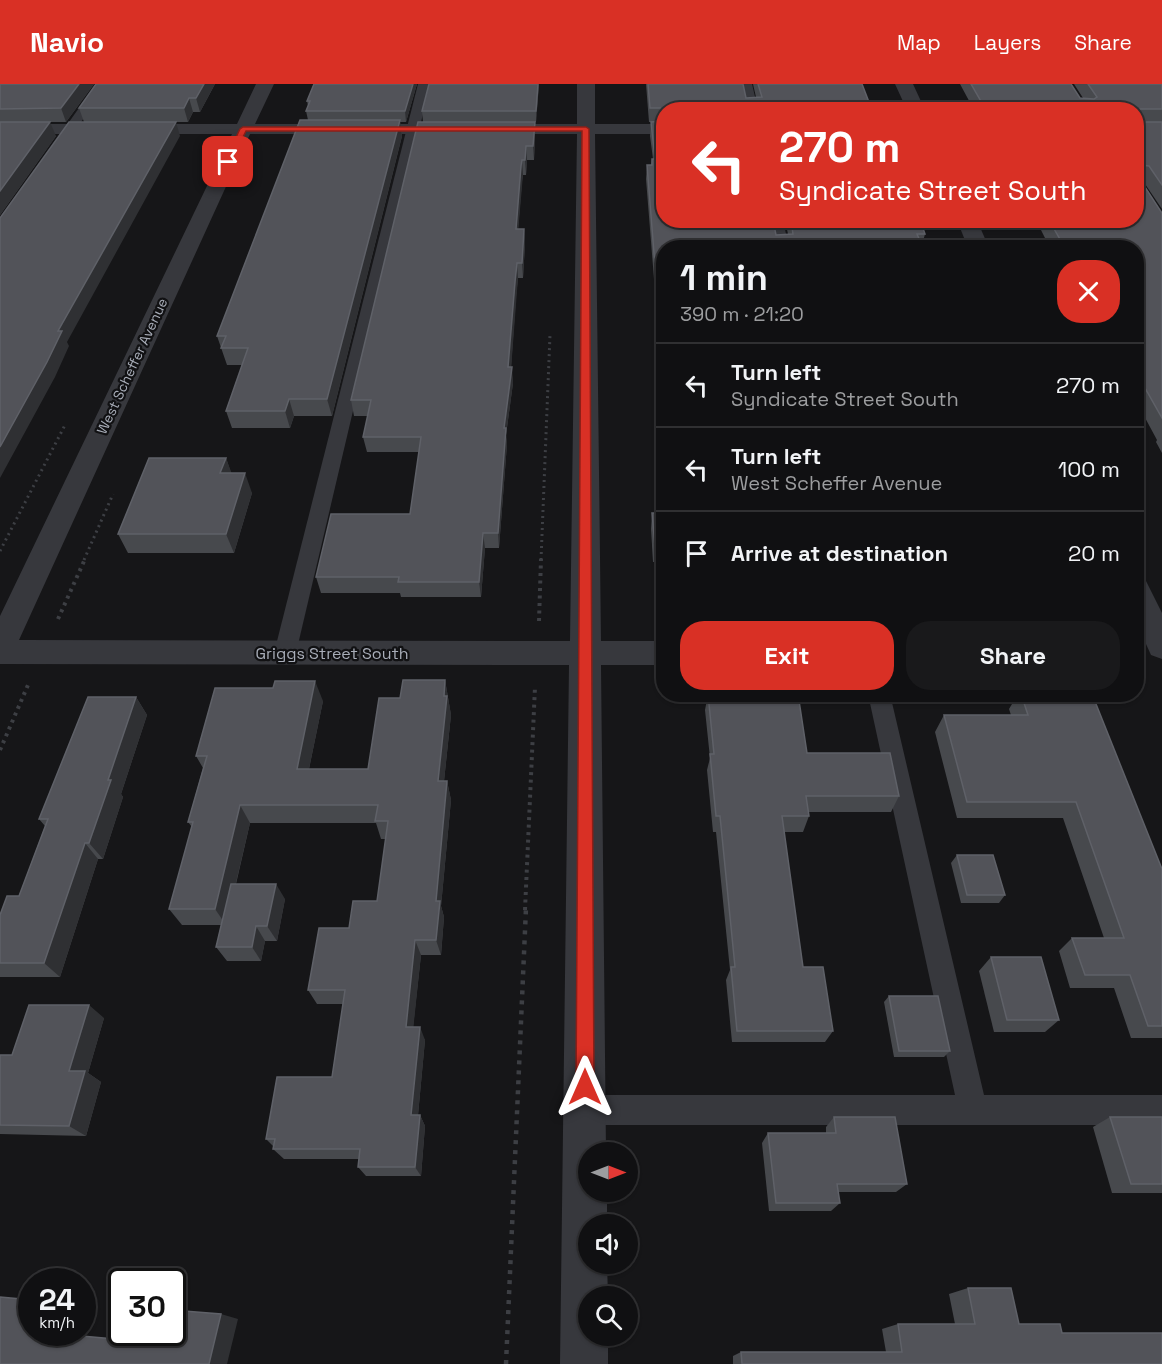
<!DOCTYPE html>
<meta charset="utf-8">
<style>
body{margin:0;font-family:"Space Grotesk",sans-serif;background:#19191b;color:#f1f3f6;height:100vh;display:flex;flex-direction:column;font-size:22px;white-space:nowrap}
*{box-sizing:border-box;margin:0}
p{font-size:20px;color:#9c9d9f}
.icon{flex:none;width:33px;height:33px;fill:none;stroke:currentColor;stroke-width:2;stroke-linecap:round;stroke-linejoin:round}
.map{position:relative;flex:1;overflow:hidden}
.panel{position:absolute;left:656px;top:156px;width:488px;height:462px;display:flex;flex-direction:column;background:#101012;border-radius:24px;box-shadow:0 2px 4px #0004,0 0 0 2px #303032}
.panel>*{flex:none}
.hud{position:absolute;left:656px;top:18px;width:488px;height:126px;border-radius:24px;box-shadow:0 2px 4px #0004,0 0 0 2px #303032;background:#d93025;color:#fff;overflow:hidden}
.needle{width:39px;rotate:90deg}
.controls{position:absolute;left:578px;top:1058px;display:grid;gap:12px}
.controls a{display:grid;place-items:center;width:60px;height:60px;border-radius:50%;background:#101012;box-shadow:0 2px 4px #0004,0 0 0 2px #303032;font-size:30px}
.speed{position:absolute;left:18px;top:1184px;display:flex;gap:12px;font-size:30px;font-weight:700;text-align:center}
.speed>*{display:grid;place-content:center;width:78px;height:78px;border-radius:50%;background:#101012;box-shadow:0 2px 4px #0004,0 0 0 2px #303032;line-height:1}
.speed small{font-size:15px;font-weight:400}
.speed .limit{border:3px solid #111;border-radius:9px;background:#fff;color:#111}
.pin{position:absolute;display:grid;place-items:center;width:51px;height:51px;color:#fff;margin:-26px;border-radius:12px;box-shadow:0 3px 9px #0006}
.me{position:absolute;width:66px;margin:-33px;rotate:0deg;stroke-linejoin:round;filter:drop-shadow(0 0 4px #0008)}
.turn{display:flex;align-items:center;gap:21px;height:126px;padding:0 24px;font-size:27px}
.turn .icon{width:78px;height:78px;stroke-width:2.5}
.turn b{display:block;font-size:42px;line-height:51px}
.round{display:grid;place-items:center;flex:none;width:63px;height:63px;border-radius:24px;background:#19191b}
.head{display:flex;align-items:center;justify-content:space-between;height:102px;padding:0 24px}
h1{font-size:36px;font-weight:600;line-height:45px}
.action{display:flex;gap:12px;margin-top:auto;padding:12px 24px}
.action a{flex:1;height:69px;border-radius:24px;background:#d93025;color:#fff;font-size:24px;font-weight:600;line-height:69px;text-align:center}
.action a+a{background:#19191b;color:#f1f3f6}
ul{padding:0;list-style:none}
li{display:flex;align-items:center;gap:18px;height:84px;padding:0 24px;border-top:2px solid #303032}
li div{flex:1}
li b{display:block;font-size:22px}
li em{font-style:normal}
header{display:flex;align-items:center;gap:36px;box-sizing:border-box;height:84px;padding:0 30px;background:#d93025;color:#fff}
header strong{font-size:28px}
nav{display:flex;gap:33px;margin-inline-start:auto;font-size:21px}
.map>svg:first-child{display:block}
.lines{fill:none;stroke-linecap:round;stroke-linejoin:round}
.path-far2{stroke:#3d3f44;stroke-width:3;stroke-dasharray:2 4;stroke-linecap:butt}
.path-far1{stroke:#3d3f44;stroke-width:4;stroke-dasharray:3 4.5;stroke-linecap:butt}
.path{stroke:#3d3f44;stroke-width:4.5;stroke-dasharray:4 6;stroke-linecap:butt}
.service{fill:#37383d;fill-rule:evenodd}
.minor{fill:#37383d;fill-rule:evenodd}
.wall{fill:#47494d}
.shaded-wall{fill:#2f3033}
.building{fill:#525359;stroke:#5f6168;stroke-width:1.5}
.route{fill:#d93025;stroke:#8d1f18;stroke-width:1.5}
.labels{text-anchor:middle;stroke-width:4.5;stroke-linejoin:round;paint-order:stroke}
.far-street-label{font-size:14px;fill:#a8adb8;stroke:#111113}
.street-label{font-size:16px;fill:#a8adb8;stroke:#111113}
</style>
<header>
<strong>Navio</strong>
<nav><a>Map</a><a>Layers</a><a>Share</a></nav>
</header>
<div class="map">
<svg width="1162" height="1280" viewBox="0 0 1162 1280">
<rect width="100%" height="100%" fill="#161618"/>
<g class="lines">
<g class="path-far2">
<polyline points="0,467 65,341"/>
<polyline points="84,476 113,410"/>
<polyline points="541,476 550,251"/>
</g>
<g class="path-far1">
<polyline points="58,535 85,475"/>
<polyline points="539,537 541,475"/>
<polyline points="0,666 28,601"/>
<polyline points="525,826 535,603"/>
</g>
<polyline class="path" points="506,1280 526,824"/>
<g class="service">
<polygon points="96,0 108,0 62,65 54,65 52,62"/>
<polygon points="418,0 430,0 296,569 293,575 285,577 277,575 274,569"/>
<polygon points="740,0 752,0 758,26 746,26"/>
<polygon points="769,136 783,136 789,164 775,164"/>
<polygon points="868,610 890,610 984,1011 1162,1011 1162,1041 585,1041 575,1036 570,1026 575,1016 585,1011 955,1011"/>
</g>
<g class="minor">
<path d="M 256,0 L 274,0 L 255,40 L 577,40 L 577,0 L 595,0 L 595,40 L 663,40 L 663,50 L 595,50 L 601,557 L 663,557 L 663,581 L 601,581 L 606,1068 L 588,1068 L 588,1107 L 607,1107 L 607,1140 L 588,1140 L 588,1179 L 607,1179 L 608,1212 L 588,1212 L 588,1251 L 608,1251 L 608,1280 L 560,1280 L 569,581 L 0,580 L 0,532 L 232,50 L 0,50 L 0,40 L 237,40 ZM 250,50 L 577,50 L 570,557 L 19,556 Z"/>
<polygon points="895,0 913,0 925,26 907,26"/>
<polygon points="957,136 977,136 989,164 968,164"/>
<polygon points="1136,494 1146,497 1162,529 1162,575 1151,571 1136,538"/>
</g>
</g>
<g class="wall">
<polygon points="0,0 94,0 66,38 8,38 56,52 0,131"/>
<polygon points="96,0 215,0 200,28 193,28 188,38 84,38 79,24"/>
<polygon points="417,0 406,38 400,38 402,52 332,332 294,332 290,344 232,344 226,327 242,281 227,281 217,252 308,36 306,27 308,22 307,17"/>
<polygon points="539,0 536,38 423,38 422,27"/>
<polygon points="646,0 743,0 746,14 756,13 753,0 862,0 872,26 663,26 663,136 776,151 788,150 785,136 920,136 925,150 922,161 663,164 663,334 658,285 659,270 660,270 646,95 647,81 651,81 652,75 653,75 650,52 651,38 654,38 649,38"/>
<polygon points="960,0 1071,0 1080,14 1083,14 1074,0 1162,0 1162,125 1143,97 1141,96 1162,129 1162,369 1156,358 1157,356 1136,317 1136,164 1050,164 1036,136 1136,136 1136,26 974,26"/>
<polygon points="418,38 535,52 534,76 527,76 526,91 523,91 522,97 518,145 524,145 525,160 523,194 518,194 516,213 511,283 513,299 506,351 507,360 499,464 485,464 481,513 401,513 400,509 321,509 316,493 410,430 419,368 367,368 363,353 368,332 354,332 351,316"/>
<polygon points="226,374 231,389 252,409 234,469 128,469 118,450"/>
<polygon points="652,429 663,429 663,478 653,478 651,445"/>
<polygon points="445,596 451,631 444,697 447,697 451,716 441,822 444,833 441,871 421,871 413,943 425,956 418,1031 420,1031 425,1042 421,1092 366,1092 358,1083 359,1075 284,1075 273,1065 274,1063 266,1055 332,993 343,920 317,920 308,906 349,844 377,817 386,755 381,755 376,739 250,739 236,800 285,815 277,857 265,857 261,877 227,877 216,863 221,841 182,841 169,825 192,743 188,738 203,684 196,672 323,617 309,685 368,685 400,614"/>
<polygon points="708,610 798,610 807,669 899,712 891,728 808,728 809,732 803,748 784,748 803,883 833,947 825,958 732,958 726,896 730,886 716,748 713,748 707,686 710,674 705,626"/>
<polygon points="1018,610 1092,610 1162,785 1162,954 1131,954 1114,904 1070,904 1059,867 1072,854 1104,854 1063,734 957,734 935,648 944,631 1011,631 1009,625"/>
<polygon points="136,613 147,631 121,710 123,713 103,775 98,775 60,893 0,893 0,831 19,812 45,742 39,735"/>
<polygon points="957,771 1005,811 999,819 961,819 951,779"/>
<polygon points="991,873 1059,936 1045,948 994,948 979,887"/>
<polygon points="889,912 950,967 944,973 894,973 884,918"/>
<polygon points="104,934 88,989 101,998 86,1052 0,1050 0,971 12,971"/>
<polygon points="834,1033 907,1100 896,1108 838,1108 840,1119 831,1127 769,1127 762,1059 768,1049 826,1049 826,1043"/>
<polygon points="1110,1033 1162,1033 1162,1109 1112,1109 1093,1043"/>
<polygon points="968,1204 1019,1240 1062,1249 1162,1280 733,1280 733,1272 741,1268 886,1268 882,1245 898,1240 955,1240 949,1210"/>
</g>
<g class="shaded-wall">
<polygon points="79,0 94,0 66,38 61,24"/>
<polygon points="204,0 215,0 200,28 196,14"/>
<polygon points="413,0 417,0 406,38 405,27"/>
<polygon points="538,0 539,0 536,38 536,27"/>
<polygon points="189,14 193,28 188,38 184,24"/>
<polygon points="400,36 402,52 332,332 327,315"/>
<polygon points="50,38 56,52 0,131 0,107"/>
<polygon points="176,38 180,52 67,258 69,262 55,293 0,394 0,363 58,247"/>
<polygon points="535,38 535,52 534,76 533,62"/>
<polygon points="526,62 527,76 526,91 525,76"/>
<polygon points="522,76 523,91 517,160 516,145"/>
<polygon points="524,145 525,160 523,194 522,179"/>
<polygon points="517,179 518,194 510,299 508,283"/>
<polygon points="512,283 513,299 506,351 507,360 499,464 498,449 504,344"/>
<polygon points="289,315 294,332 290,344 285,327"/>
<polygon points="226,374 233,393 220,389"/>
<polygon points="245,389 252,409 234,469 226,450"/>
<polygon points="483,449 485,464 481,513 479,498"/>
<polygon points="445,596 451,631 442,716 438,697"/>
<polygon points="315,597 323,617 305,704 297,685"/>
<polygon points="136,613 147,631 121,710 123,713 103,775 89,759 108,696"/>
<polygon points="447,697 451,716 441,822 444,833 441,871 436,856 436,817"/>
<polygon points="240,721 250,739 226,841 215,825"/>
<polygon points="85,759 98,775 60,893 44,879"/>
<polygon points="276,800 285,815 277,857 267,842"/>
<polygon points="256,842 265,857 261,877 252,863"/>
<polygon points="415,856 421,871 412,956 406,943"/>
<polygon points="89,921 104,934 88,989 101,998 86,1052 69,1042 69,987"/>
<polygon points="420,943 425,956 417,1042 411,1031"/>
<polygon points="420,1031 425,1042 421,1092 415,1083"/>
<polygon points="82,1223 93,1225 83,1254 59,1250 60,1248 82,1248"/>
<polygon points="221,1230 238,1235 227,1280 209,1280"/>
</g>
<g class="building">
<polygon points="0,0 79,0 61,24 0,25"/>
<polygon points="96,0 204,0 196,14 189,14 184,24 79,24"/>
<polygon points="314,0 413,0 405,27 306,27 310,17 307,17"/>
<polygon points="429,0 538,0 536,27 422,27"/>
<polygon points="648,0 743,0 746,14 762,13 758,0 862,0 872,26 666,26 664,24 650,24"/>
<polygon points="971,0 1071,0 1080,14 1094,15 1097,13 1088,0 1162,0 1162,25 1140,25 1140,38 1162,38 1162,101 1149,82 1141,81 1141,97 1162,129 1162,334 1136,288 1136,164 1065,164 1049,136 1136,136 1136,26 986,26"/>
<polygon points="300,36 400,36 327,315 289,315 285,327 226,327 248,264 221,264 226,252 217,252"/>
<polygon points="663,37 663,136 773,136 776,151 793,150 791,136 920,136 925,150 917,150 923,164 663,164 663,307 659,270 662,270 647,81 652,81 652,75 655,75 651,38"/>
<polygon points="0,38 50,38 0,107"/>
<polygon points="69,38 176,38 58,247 62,247 47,278 0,363 0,134"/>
<polygon points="418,38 535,38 533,62 526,62 525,76 522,76 521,82 516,145 524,145 522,179 517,179 515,198 508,283 512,283 504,344 506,344 498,449 483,449 479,498 398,498 399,493 316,493 331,430 410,430 421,353 363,353 371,316 351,316"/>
<polygon points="149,374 226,374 220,389 245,389 226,450 118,450"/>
<polygon points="652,429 663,429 663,462 655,462"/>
<polygon points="403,596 445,596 444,612 447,612 438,697 447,697 436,817 440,817 436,856 415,856 406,943 420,943 411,1031 420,1031 415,1083 358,1083 360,1065 273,1065 275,1055 266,1055 277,993 332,993 345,906 308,906 319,844 349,844 353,817 377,817 388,737 375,737 378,721 240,721 215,825 169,825 193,738 188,738 207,672 196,672 215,604 273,604 275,597 315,597 297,685 368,685 379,614 400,614"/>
<polygon points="708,610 798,610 807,669 890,669 899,712 806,712 809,732 782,732 803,883 823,883 833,947 737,947 731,883 735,883 720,732 716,732 710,670 714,670"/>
<polygon points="1021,610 1092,610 1162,785 1162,942 1148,942 1130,891 1085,891 1072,854 1124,854 1076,718 967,718 944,631 1028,631"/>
<polygon points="88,613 136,613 108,696 111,696 89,759 85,759 44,879 0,879 0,831 7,812 19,812 48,735 39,735"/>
<polygon points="957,771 993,771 1005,811 967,811"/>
<polygon points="231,800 276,800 267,842 256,842 252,863 216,863"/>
<polygon points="991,873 1041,873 1059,936 1007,936"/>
<polygon points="889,912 938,912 950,967 899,967"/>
<polygon points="29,921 89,921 69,987 85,987 69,1042 0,1041 0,971 12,971"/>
<polygon points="834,1033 895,1033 907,1100 837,1100 840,1119 776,1119 768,1049 836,1049"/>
<polygon points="1110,1033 1162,1033 1162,1100 1131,1100"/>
<polygon points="968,1204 1011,1204 1019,1240 1060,1240 1062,1249 1162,1249 1162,1280 742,1280 741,1268 902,1268 898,1240 975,1240"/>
<polygon points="0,1213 32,1216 32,1248 60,1248 59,1250 160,1259 163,1248 172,1248 172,1226 221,1230 209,1280 0,1280"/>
</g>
<polygon class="route" points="586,43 589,45 594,1003 591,1009 585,1011 579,1009 576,1003 582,47 246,47 230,80 224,78 240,45 243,43"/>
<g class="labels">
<g class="far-street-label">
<text transform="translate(132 282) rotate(-65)" y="5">West Scheffer Avenue</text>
</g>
<g class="street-label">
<text x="332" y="575">Griggs Street South</text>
</g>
</g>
</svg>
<div class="controls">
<a><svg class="needle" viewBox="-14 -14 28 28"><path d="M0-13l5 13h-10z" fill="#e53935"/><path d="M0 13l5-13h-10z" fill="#9c9d9f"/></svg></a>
<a><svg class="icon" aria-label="sound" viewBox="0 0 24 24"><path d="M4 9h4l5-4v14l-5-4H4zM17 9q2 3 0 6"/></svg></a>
<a><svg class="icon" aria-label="search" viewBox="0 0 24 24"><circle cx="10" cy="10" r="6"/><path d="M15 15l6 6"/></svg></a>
</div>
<div class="speed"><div>24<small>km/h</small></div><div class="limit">30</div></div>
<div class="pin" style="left:228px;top:78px;background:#d93025"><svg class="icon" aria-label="arrive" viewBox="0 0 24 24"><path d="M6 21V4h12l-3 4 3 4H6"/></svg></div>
<svg class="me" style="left:585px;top:1003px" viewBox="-20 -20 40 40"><path d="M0-17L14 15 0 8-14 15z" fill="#d93025" stroke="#fff" stroke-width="4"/></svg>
<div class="hud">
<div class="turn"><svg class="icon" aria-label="left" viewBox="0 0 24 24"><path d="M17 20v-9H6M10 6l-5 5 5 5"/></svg><div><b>270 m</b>Syndicate Street South</div></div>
</div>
<section class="panel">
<div class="head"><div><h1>1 min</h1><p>390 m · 21:20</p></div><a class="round" style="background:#d93025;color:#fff"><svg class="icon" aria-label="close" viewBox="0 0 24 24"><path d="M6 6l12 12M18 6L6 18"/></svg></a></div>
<ul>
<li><svg class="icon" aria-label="left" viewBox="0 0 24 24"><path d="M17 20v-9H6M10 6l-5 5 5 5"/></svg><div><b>Turn left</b><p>Syndicate Street South</p></div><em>270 m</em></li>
<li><svg class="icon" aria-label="left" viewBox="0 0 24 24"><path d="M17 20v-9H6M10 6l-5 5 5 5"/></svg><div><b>Turn left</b><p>West Scheffer Avenue</p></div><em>100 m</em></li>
<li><svg class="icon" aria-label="arrive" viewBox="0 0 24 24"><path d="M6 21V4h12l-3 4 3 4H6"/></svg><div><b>Arrive at destination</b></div><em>20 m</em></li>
</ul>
<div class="action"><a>Exit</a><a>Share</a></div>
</section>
</div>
